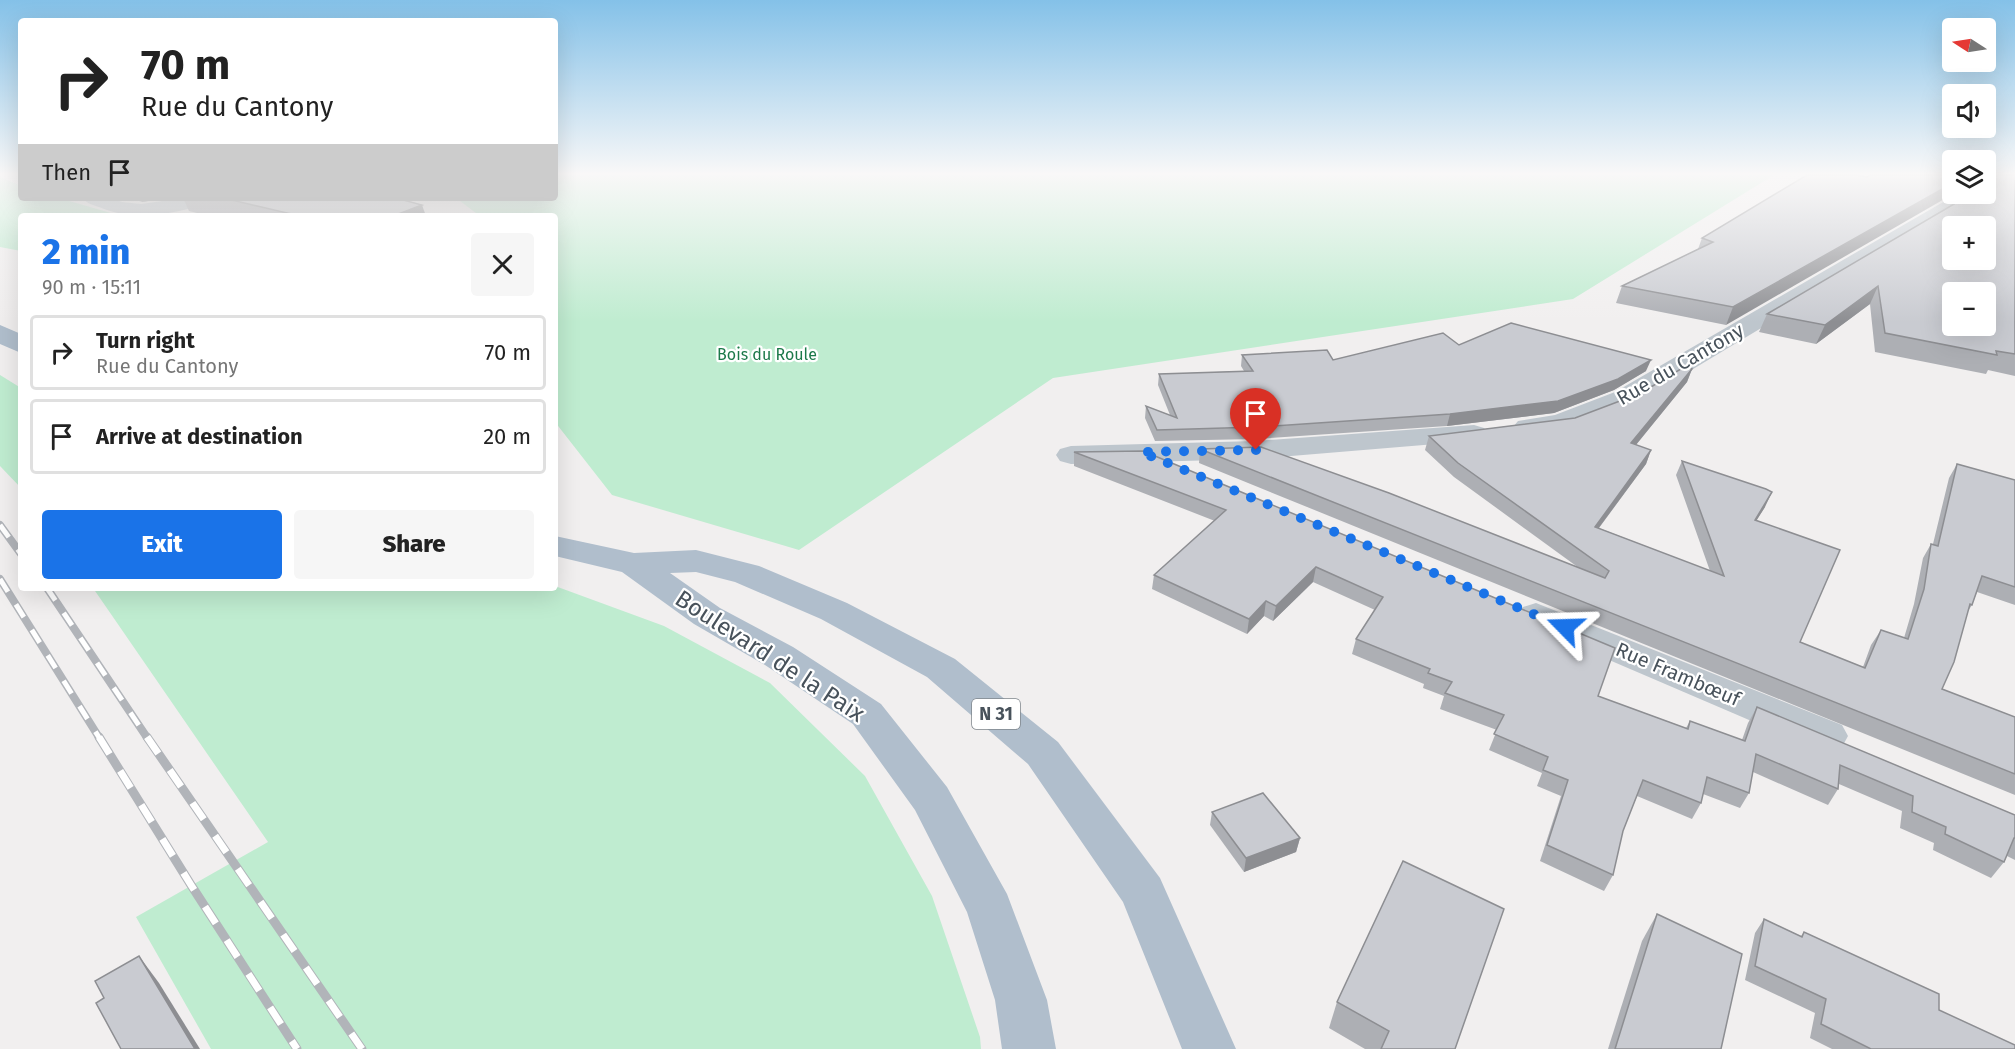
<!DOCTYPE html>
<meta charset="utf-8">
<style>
body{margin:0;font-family:"Fira Sans",sans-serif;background:#f6f6f6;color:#222;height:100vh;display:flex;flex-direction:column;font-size:22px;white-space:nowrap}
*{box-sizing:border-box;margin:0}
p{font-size:20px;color:#767676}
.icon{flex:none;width:33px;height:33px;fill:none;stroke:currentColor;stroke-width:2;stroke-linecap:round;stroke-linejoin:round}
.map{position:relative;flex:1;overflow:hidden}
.details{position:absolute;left:18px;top:213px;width:540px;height:378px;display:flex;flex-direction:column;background:#fff;border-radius:6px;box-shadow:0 6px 24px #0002}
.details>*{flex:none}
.guide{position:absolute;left:18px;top:18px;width:540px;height:183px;border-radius:6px;box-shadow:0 6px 24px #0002;background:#fff;color:#222;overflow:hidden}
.needle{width:39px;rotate:282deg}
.tools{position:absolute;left:1942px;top:18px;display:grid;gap:12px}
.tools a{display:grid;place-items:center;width:54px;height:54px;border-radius:6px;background:#fff;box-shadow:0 6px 24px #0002;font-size:30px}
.pin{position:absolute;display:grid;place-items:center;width:51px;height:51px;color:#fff;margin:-62px -26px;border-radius:50% 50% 50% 0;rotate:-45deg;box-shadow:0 0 6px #0007}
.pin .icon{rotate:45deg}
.me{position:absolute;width:66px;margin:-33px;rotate:292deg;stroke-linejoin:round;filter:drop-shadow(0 0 4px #0008)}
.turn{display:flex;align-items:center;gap:21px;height:126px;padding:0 24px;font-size:27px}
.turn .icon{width:78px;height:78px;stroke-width:2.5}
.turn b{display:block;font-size:42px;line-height:51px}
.then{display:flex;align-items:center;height:57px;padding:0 24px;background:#0003;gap:12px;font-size:22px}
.round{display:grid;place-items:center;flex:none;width:63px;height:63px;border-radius:6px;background:#f6f6f6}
.head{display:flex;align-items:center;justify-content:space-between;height:102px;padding:0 24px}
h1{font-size:36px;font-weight:800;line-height:45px;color:#1a73e8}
.cta{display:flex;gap:12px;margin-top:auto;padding:12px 24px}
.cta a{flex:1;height:69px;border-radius:6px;background:#1a73e8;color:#fff;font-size:24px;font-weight:800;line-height:69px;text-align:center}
.cta a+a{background:#f6f6f6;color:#222}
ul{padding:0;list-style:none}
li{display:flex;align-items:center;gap:18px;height:75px;margin:0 12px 9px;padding:0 12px;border:3px solid #e0e0e0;border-radius:6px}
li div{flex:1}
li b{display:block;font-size:22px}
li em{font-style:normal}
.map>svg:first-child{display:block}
.green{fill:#bfecd0}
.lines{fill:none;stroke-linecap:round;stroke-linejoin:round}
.minor{fill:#bec6cd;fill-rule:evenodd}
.major{fill:#b0becc;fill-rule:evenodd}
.rail-far1-casing{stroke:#b1b4b9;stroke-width:8}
.rail-casing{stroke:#b1b4b9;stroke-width:9}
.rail-far1{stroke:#fff;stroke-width:5;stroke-dasharray:15;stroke-linecap:butt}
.rail{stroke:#fff;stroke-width:7;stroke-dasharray:20;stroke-linecap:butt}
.wall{fill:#adafb4}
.shaded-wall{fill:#8d8e92}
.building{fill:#c9cbd1;stroke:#8d8e92;stroke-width:1.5;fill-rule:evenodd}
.route{stroke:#1a73e8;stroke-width:10;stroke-dasharray:0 18}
.labels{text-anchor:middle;stroke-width:4.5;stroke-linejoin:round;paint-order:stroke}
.far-park-label{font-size:16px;fill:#1c794a;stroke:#fff}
.shield{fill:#fff;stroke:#7f868c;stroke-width:1.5}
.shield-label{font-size:18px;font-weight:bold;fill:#48525b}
.street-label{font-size:20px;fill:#48525b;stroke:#fff}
.near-street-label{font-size:24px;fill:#48525b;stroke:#fff}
</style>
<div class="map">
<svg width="2015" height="1049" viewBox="0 0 2015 1049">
<rect width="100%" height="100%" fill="#f1efef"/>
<g class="green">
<polygon points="555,175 1774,175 1573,299 1053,378 799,550 612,495 555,422 555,216 480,216 456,198 555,198"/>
<polygon points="0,177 21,186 21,198 59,198 121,216 21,216 21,251 0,247"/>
<polygon points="0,375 21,388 21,488 0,466"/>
<polygon points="555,586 664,626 770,683 865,776 932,896 980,1037 981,1049 211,1049 136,917 268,842 93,588"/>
</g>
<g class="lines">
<g class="minor">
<polygon points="1957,194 1980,194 1977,198 1635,404 1570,429 1528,436 1518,433 1513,427 1518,421 1555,415 1615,392"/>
<path d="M 83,198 L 111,198 L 122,202 L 141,204 L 184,198 L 216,198 L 213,202 C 176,213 136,223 99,207 C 93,205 87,204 83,198 Z"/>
<polygon points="1474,425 1484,428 1489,434 1484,440 1256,459 1071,464 1060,461 1056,455 1060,449 1071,446 1256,441"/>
<polygon points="1536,603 1842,725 1848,736 1842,747 1827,751 1812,747 1523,623 1518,615 1523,607"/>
</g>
<g class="major">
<polygon points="0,325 21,334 21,353 0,344"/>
<polygon points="555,536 634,553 696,550 759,566 847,603 955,659 1058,742 1160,878 1236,1049 1182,1049 1123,902 1028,764 927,677 821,619 735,582 696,572 670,573 720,608 793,647 881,704 947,787 1007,894 1047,1000 1056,1049 1002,1049 995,1000 967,912 915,810 853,724 765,665 694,624 622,572 555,556"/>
</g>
<defs>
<g id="rail-far1">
<polyline points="0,525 21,554"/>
<polyline points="0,579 100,739"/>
<polyline points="47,588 148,739"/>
</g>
<g id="rail">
<polyline points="99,737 191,885 297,1049"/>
<polyline points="147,737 362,1049"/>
</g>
</defs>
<use href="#rail-far1" class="rail-far1-casing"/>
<use href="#rail" class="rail-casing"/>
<use href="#rail-far1" class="rail-far1"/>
<use href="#rail" class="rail"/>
</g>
<g class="wall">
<polygon points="1807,175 1726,325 1616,303 1622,286 1698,249 1702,238"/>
<polygon points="1986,175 1995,177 2015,175 2015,376 1988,370 1986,374 1875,352 1870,304 1816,344 1759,332 1767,314 1986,194"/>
<polygon points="130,198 168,198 142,202"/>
<polygon points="183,198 396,198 426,216 209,216 189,211"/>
<polygon points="1459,345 1646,371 1614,390 1554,413 1447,426 1256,439 1155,441 1145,418 1146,406 1170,415 1158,385 1159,374 1244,371 1241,366 1242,355 1333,360"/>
<polygon points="1692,369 1687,382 1636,445 1651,450 1646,464 1599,528 1710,571 1676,475 1682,461 1765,507 1756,521 1800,642 1863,667 1871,645 1881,630 1904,638 1914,604 1923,558 1931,544 1933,544 1949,478 1957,464 2015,480 2015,605 1977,592 1972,605 1968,611 1942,689 2015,717 2015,795 1199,463 1200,449 1579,568 1454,477 1425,450 1429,436 1575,418 1641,393"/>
<polygon points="1143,451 1598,696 1686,728 1690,721 1742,740 1748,723 1757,707 2015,815 2015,860 2007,856 2004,862 1991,878 1933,850 1934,843 1900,828 1902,811 1839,784 1838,789 1828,805 1753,772 1749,793 1740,808 1703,794 1701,803 1692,819 1637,796 1623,831 1613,875 1604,891 1540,861 1561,796 1537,786 1542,773 1489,750 1497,730 1440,709 1444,696 1423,688 1424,684 1352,654 1356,639 1375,610 1313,582 1273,621 1264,616 1247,634 1152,589 1154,575 1215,521 1074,466 1074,452"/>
<polygon points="1212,812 1300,838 1296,852 1244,872 1210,825"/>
<polygon points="1657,914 1721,1049 1608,1049 1642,941"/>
<polygon points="1764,919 1801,936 1804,932 1939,1010 2015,1049 1832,1049 1810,1038 1815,1013 1745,980 1755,933"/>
<polygon points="1337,1002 1455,1049 1365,1049 1329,1028"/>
</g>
<g class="shaded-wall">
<polygon points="1953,183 1953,194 1726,325 1733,307"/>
<polygon points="140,198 168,198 142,202"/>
<polygon points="422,205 426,216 393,216"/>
<polygon points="1878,286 1870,304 1816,344 1825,325"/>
<polygon points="1651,360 1646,371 1614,390 1554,413 1447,426 1450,414"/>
<polygon points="1692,369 1687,382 1626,457 1631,443"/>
<polygon points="1651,450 1646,464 1589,541 1595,527"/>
<polygon points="1772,492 1765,507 1748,534 1755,520"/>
<polygon points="1316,567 1313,582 1273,621 1276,606"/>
<polygon points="1266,601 1264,616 1247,634 1249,619"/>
<polygon points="1300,838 1296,852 1244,872 1246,858"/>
<polygon points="139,956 159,983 200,1049 195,1049"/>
</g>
<g class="building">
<polygon points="1807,175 1856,175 1867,177 1870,175 1953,175 1953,183 1733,307 1622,286 1713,242 1702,238"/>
<path d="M 1986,175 L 1992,175 L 1992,176 L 1995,177 L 1999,175 L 2015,175 L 2015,354 L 1996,351 L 1997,355 L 1885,333 L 1878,286 L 1825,325 L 1767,314 L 1971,194 L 1986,194 L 1986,185 L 1989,177 L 1986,177 ZM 1953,226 L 1986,226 L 1986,260 L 1953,260 ZM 1953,292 L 1986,292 L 1986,326 L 1953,326 Z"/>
<polygon points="223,198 396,198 422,205 393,216 300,216"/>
<polygon points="1511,323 1651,360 1618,379 1558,401 1450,414 1258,427 1157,430 1146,406 1177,418 1159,374 1253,371 1242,355 1327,350 1333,360 1443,333 1459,345"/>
<polygon points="1684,367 1692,369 1631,443 1651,450 1595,527 1724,576 1682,461 1766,489 1772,492 1755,520 1840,550 1800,642 1865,668 1881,630 1908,639 1924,589 1931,544 1938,546 1957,464 2015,480 2015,587 1982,576 1972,605 1970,604 1954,662 1942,689 2015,717 2015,774 1200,449 1261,447 1389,493 1605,578 1609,571 1458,463 1429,436 1575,418 1641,393"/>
<polygon points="1143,451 1615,648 1598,696 1688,729 1690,721 1745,741 1757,707 2015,815 2015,838 2014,838 2004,862 1945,834 1946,827 1912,812 1913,796 1840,765 1838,789 1756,754 1749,793 1707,777 1701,803 1643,780 1623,831 1613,875 1547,845 1568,780 1543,770 1548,757 1494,734 1504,715 1445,693 1452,682 1428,673 1430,669 1356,639 1383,597 1316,567 1276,606 1266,601 1249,619 1154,575 1226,510 1074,452"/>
<polygon points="1263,793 1300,838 1246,858 1212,812"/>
<polygon points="1403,861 1504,909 1455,1049 1381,1049 1389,1031 1337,1002"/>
<polygon points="1657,914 1742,954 1721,1049 1615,1049"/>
<polygon points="1764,919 1802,937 1804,932 1939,994 1939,1010 2015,1045 2015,1049 1871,1049 1821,1024 1826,999 1755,966"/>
<polygon points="139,956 195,1049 121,1049 96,1003 104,998 95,981"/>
</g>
<linearGradient id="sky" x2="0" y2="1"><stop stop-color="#84c1e8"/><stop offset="0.54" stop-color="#f9f8f8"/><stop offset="1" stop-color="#f9f8f8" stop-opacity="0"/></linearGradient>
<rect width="2015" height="322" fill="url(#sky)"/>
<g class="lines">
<polyline class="route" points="1256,450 1141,452 1565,627"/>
</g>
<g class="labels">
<g class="far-park-label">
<text x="767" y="360">Bois du Roule</text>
</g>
<rect class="shield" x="972" y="699" width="48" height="30" rx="4.5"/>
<g class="shield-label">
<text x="996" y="720">N 31</text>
</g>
<g class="street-label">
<text transform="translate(1680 364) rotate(-30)" y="7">Rue du Cantony</text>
<text transform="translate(1678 674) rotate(23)" y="7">Rue Frambœuf</text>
</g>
<g class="near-street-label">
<text transform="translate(770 656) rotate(33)" y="8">Boulevard de la Paix</text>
</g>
</g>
</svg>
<div class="tools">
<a><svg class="needle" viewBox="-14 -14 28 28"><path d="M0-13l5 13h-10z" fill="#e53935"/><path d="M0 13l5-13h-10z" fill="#767676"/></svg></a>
<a><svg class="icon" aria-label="sound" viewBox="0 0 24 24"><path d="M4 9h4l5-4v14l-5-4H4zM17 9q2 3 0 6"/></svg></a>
<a><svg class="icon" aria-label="layers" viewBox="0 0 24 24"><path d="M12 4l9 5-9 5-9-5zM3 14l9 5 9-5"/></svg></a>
<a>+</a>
<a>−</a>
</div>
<div class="pin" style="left:1256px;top:450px;background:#d93025"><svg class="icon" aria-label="arrive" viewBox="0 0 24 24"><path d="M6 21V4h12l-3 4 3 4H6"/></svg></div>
<svg class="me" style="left:1565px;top:627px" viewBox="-20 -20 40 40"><path d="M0-17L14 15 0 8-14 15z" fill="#1a73e8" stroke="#fff" stroke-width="4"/></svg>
<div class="guide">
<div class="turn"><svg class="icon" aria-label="right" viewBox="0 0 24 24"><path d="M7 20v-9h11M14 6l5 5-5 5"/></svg><div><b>70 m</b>Rue du Cantony</div></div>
<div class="then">Then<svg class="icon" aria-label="arrive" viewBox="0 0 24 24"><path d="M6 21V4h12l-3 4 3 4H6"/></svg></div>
</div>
<section class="details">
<div class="head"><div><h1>2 min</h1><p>90 m · 15:11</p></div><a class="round"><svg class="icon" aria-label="close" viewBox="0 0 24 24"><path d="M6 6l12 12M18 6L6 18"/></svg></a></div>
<ul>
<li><svg class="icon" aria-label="right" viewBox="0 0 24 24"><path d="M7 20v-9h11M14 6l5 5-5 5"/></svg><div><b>Turn right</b><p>Rue du Cantony</p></div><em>70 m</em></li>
<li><svg class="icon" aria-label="arrive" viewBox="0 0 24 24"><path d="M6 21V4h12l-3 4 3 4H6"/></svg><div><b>Arrive at destination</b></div><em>20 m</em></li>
</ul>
<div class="cta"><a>Exit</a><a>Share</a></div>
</section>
</div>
